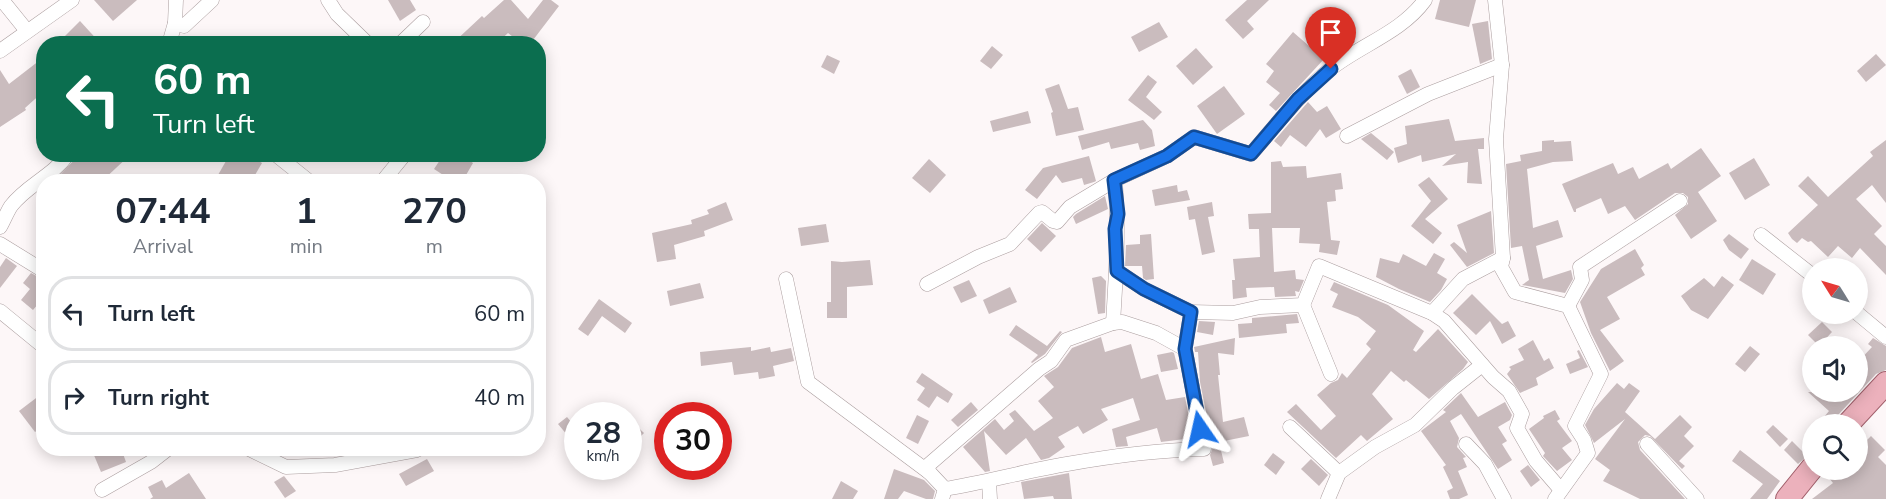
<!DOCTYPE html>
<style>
body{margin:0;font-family:"Nunito Sans",sans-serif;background:#f2f2f3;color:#1f2937;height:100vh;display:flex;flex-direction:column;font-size:22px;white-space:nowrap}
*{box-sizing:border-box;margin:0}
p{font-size:20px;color:#747a83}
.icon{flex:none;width:33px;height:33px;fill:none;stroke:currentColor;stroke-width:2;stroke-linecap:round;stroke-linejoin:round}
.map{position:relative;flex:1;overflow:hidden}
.sheet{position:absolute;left:36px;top:174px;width:510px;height:282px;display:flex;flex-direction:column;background:#fff;border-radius:24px;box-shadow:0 3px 15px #0003}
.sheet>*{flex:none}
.top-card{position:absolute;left:36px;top:36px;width:510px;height:126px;border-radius:24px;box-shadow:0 3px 15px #0003;background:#0b6e4f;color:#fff;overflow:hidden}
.needle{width:39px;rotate:307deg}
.buttons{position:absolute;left:1802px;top:258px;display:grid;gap:12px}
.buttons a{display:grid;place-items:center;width:66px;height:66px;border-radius:50%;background:#fff;box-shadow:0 3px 15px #0003;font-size:30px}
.speed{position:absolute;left:564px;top:402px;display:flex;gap:12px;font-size:30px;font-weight:700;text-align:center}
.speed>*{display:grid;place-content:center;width:78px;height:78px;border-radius:50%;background:#fff;box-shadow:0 3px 15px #0003;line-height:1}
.speed small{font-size:15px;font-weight:400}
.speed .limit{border:9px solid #d22;background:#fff;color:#111}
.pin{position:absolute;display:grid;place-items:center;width:51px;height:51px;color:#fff;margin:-62px -26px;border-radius:50% 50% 50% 0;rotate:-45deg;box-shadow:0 0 6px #0007}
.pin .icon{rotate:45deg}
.me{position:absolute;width:66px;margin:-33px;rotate:349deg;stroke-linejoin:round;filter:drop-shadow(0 0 4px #0008)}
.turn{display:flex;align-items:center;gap:21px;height:126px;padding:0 18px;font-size:27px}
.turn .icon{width:78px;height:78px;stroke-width:2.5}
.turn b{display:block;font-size:42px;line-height:51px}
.eta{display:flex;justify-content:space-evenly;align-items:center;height:102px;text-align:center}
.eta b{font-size:36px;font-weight:700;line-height:42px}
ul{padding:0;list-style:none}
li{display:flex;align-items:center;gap:18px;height:75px;margin:0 12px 9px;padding:0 6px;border:3px solid #e0e1e3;border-radius:24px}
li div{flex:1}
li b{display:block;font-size:22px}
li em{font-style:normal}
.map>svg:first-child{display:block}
.building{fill:#cabcbe}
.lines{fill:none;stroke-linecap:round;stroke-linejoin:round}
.minor-casing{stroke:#ab9e9f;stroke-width:15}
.primary-casing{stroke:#a15f6b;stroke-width:24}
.minor{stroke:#fff;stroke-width:14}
.primary{stroke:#ecb1bc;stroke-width:22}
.route-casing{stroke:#114b97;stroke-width:15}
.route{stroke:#1a73e8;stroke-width:10}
</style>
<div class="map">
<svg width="1886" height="499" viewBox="0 0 1886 499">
<rect width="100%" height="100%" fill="#fdf7f8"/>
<g class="building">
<polygon points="94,0 137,0 113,21"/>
<polygon points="388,0 410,0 416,10 400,21"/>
<polygon points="504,0 511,0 528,19 543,0 551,0 559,6 530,44 522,44 508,33 496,44 452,44 482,16 484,18"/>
<polygon points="1247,0 1269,0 1247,21 1254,29 1243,39 1225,20"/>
<polygon points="1440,0 1476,0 1469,27 1435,19"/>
<polygon points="1322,9 1338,33 1346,28 1355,42 1339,52 1335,46 1332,51 1309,18"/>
<polygon points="80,21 101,44 57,44"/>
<polygon points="1488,21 1492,59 1480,64 1472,24"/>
<polygon points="1159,22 1168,37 1139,52 1131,37"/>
<polygon points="1293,32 1324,59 1276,111 1269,105 1280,93 1266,82 1274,71 1266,64"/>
<polygon points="992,46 1003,55 991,69 980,61"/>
<polygon points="1196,48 1213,67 1193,85 1176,66"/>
<polygon points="1876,54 1886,65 1866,82 1857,71"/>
<polygon points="827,55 840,61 834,74 821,67"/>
<polygon points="44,57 44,91 25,108 26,110 0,127 0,70 9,84"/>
<polygon points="1411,69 1420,87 1407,94 1398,76"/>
<polygon points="1148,75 1157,82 1146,97 1162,112 1154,120 1128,100"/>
<polygon points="1059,84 1068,109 1078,107 1084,130 1056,136 1051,113 1053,112 1045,89"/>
<polygon points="1224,86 1245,114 1217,134 1197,106"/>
<polygon points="1308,102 1317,112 1327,106 1341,129 1326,138 1320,129 1306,147 1290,135 1281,147 1274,141"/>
<polygon points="1028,111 1031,123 993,132 990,121"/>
<polygon points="1449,119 1455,141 1484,138 1484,149 1478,149 1482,184 1467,183 1468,162 1442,166 1456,154 1422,162 1421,155 1398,163 1394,148 1407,144 1405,126"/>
<polygon points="1143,120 1152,130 1155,146 1140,150 1138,143 1111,149 1109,142 1082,150 1078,136"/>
<polygon points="1371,133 1394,152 1387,160 1361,139"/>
<polygon points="1554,140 1554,142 1571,141 1573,161 1553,162 1527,169 1533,228 1558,220 1563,237 1536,246 1543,279 1571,270 1573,279 1565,293 1522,285 1529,280 1522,246 1511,248 1506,164 1521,161 1520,155 1542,151 1542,141"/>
<polygon points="1886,140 1886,203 1872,185 1856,199 1882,226 1874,234 1886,246 1886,275 1860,248 1852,258 1838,246 1828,257 1811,241 1808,242 1802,238 1797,243 1792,239 1788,233 1818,205 1798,186 1808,176 1828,197 1873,156 1870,152"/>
<polygon points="1701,148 1721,176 1698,192 1717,221 1691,239 1675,215 1688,204 1688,197 1683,193 1675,193 1635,220 1625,206 1608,214 1601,198 1576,209 1576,212 1574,212 1562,184 1613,163 1618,174 1633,167 1639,179 1668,163 1671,169"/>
<polygon points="80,154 131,154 101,182 53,182"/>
<polygon points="230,154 247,154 262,163 251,182 214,182"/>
<polygon points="444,154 460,154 473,163 462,182 454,182 434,169"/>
<polygon points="1089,156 1096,181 1094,182 1084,185 1082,178 1062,183 1056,175 1037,199 1025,190 1043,168"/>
<polygon points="1754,158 1770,185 1745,200 1729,173"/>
<polygon points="929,159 946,175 930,193 912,178"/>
<polygon points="1281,161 1283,167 1306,166 1307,178 1341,173 1343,189 1335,190 1336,201 1327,202 1331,240 1340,241 1337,255 1319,252 1320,244 1299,243 1300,228 1272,228 1274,272 1295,270 1296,279 1304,280 1299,292 1295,291 1296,296 1275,297 1274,287 1246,288 1247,297 1233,299 1232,280 1235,280 1233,259 1260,257 1259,229 1249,229 1248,214 1271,213 1271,162"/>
<polygon points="1429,177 1448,199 1425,219 1442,233 1433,244 1411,226 1431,201 1418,185"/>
<polygon points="1177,185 1178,192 1187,190 1190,200 1155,206 1152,190"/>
<polygon points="1105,196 1108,209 1076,224 1073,217 1076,214"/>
<polygon points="726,202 733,220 704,231 705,236 674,245 676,259 657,262 652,233 692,224 691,220 709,214 707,210"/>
<polygon points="1212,202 1214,216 1208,217 1215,252 1202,255 1195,219 1189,220 1187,207"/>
<polygon points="1491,211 1494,253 1467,267 1450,245 1454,242 1467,253 1457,225"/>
<polygon points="1042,223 1056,236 1041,252 1027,239"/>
<polygon points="826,224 829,242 801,246 798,228"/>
<polygon points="1151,234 1154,279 1146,280 1143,278 1142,266 1125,266 1126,245 1140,244 1140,235"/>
<polygon points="1729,234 1749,249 1741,259 1729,250 1723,240"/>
<polygon points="1635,249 1644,265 1641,268 1645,275 1607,297 1620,319 1600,330 1624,361 1610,371 1591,333 1580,302 1601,269"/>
<polygon points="1434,253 1445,259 1437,273 1447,279 1441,290 1430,302 1399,289 1376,277 1380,258 1399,263 1403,254 1426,266"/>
<polygon points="6,258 17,266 0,288 0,267"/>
<polygon points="1752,259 1776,274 1763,295 1739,280"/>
<polygon points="870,260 873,285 847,287 847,318 827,318 827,302 831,302 831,261 842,262"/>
<polygon points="31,273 44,280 44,297 33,310 21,300 30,289 23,283"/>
<polygon points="1101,276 1106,281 1105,313 1098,314 1092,278"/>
<polygon points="1722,276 1734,285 1708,319 1691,310 1681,296 1704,278 1714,287"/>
<polygon points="969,280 977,296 961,303 953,287"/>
<polygon points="1334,282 1388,305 1424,331 1413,350 1416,352 1438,329 1468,362 1463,369 1429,399 1406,380 1404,382 1391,371 1372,394 1393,419 1367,441 1361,435 1336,458 1287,412 1296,404 1321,430 1336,416 1317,395 1331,383 1338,380 1342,373 1347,378 1371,349 1366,344 1376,331 1358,317 1332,307 1338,294 1330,290"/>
<polygon points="700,283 704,298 670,306 667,291"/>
<polygon points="1010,287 1017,302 989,314 983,300"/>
<polygon points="1472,294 1502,324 1508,321 1516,336 1502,344 1490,321 1476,335 1453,313"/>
<polygon points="599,299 632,323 625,333 602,316 588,336 578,329"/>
<polygon points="1297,314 1299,323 1286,324 1287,333 1239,338 1238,324 1252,323 1252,318"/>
<polygon points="1199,321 1215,322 1213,335 1197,332"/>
<polygon points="1822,322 1832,332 1819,346 1808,335"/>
<polygon points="1016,325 1047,346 1060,331 1062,332 1045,354 1032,363 1031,362 1038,355 1009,335"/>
<polygon points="1101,337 1105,352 1131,344 1141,379 1158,374 1166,400 1185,397 1193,438 1161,442 1157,428 1126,437 1128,446 1116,447 1112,429 1140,420 1133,398 1101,409 1108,420 1083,434 1078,426 1058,437 1065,447 1049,458 1041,460 1026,438 1006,455 984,431 990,471 985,472 963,447 995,419 1004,430 1014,421 1009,414 1015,410 1034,431 1053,418 1038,401 1054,387 1044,376 1058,367 1072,348"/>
<polygon points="1235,338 1234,355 1218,353 1220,375 1218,375 1223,422 1244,417 1249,436 1219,442 1224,463 1213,466 1210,455 1213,447 1200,382 1198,352 1195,352 1194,347"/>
<polygon points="1873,338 1886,346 1886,370 1876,374 1838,415 1833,424 1824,417 1829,411 1808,392 1857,392 1857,363 1872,347 1868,344"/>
<polygon points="1533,340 1544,361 1549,358 1554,368 1536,378 1538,385 1520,393 1507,374 1511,369 1509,367 1524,360 1518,349"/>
<polygon points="1750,346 1760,354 1745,372 1735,364"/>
<polygon points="751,347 751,351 770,347 771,352 791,348 794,361 773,366 775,376 759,379 758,372 734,375 732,362 701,366 700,352"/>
<polygon points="1579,350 1588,367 1570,374 1566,364 1580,358 1577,351"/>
<polygon points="1172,352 1174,353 1178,369 1161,372 1157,355"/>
<polygon points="922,373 953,394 948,403 937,396 929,408 917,400 925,388 916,382"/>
<polygon points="1617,383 1624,389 1629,383 1640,391 1625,412 1655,439 1680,415 1692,427 1684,436 1694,446 1679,461 1685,466 1682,469 1650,436 1645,435 1638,442 1640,450 1685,499 1640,499 1603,481 1610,470 1595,459 1625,419 1594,443 1585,425 1594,409"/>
<polygon points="44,392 44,426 35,432 19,411"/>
<polygon points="1461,393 1478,417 1505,402 1512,415 1510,420 1498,427 1507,441 1502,444 1512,460 1498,469 1461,414 1450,421 1459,438 1457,447 1466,457 1463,458 1467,467 1458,471 1468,495 1459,499 1450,499 1447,491 1453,488 1443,467 1446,465 1421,431 1446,412 1443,410"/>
<polygon points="971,402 978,410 958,427 951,420"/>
<polygon points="1555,410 1560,419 1557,421 1572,441 1562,448 1572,460 1557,471 1543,456 1545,453 1529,429 1544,418 1543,416"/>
<polygon points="917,415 929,421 918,444 906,438"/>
<polygon points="567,417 572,423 578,418 578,448 558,424"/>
<polygon points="628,418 644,433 628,449"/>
<polygon points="1773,425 1788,439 1780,447 1766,432"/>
<polygon points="1871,436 1885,450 1878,457 1886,465 1886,499 1812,499 1833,483 1829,478 1838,470 1857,470 1857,450"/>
<polygon points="1792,441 1807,456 1798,464 1784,450"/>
<polygon points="91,448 121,448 126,462 101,472"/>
<polygon points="1740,450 1780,481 1767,499 1750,499 1763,484 1732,461"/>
<polygon points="1273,453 1285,462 1276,475 1264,465"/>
<polygon points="427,459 434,471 406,486 399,474"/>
<polygon points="1311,459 1328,475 1319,486 1301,469"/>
<polygon points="1528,465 1540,480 1531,487 1520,471"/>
<polygon points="894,469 924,480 935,491 933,499 926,499 904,491 898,499 884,499"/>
<polygon points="189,473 206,499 150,499 153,497 148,487 162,480 166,488"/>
<polygon points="1069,473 1072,499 1054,499 1053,496 1024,499 1021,482"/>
<polygon points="284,476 296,491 285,498 274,482"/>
<polygon points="841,481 858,491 853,499 832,499"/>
</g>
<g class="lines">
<defs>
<g id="minor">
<polyline points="2,0 27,31"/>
<polyline points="328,0 337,14 368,44"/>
<polyline points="1495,0 1502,65 1496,139 1503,258 1501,267 1515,292 1568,306 1601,374 1575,426 1584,440 1588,453 1555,499"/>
<polyline points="175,23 184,26 212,0"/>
<polyline points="169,44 175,23 176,0"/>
<polyline points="400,44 423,22"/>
<polyline points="0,51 72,0"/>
<polyline points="1347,136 1428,94 1502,65"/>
<polyline points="275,154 310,182"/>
<polyline points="382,182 405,154"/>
<path d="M 0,227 C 4,220 7,212 11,206 C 27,185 53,176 68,154"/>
<polyline points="1761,235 1812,275"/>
<polyline points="0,244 44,271"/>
<polyline points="1117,271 1144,289 1191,312"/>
<polyline points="786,279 808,382 930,473 945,489 942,499"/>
<polyline points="927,284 978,257 1010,244 1039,213 1042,212 1053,221 1057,222 1070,207 1115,180"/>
<polyline points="1303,305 1331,374"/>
<polyline points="1568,306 1582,280 1580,267 1680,201"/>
<polyline points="0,311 44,347"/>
<polyline points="1432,313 1463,279 1503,258"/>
<polyline points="1857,313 1886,337"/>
<path d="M 1113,323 C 1116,276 1119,228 1115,180 L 1167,156 L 1194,137 L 1251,154 C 1276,125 1299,95 1329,70 C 1360,45 1401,33 1425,0"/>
<polyline points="1290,427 1339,473"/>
<polyline points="1466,444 1485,464 1504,499"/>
<polyline points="1647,444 1697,499"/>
<polyline points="247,448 286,467 335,465 417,450"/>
<polyline points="930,473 925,468 1039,369 1051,361 1066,340 1113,323 1122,322 1156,333 1185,349"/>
<polyline points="989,482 990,499"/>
<path d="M 945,489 C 986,482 1026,471 1067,464 C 1112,456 1158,450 1204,449 L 1185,349 L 1191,312 L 1233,313 L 1260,307 L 1303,305 L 1319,266 L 1432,313 L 1444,321 L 1493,377 L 1509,391 L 1522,414 L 1517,428 L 1536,461 L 1561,490"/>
<polyline points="102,490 151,462 169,448"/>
<polyline points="1328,499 1339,473 1375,447 1415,425 1453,388 1482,365"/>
</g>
<g id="primary">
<polyline points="1848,424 1886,383"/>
<polyline points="1787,499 1812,468"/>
</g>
</defs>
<use href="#minor" class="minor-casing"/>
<use href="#primary" class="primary-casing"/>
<use href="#minor" class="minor"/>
<use href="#primary" class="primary"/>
</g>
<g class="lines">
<defs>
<polyline id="route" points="1200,429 1185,349 1191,312 1144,289 1117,271 1115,229 1118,214 1114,180 1167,156 1194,137 1251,154 1298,99 1331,69"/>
</defs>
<use href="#route" class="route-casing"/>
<use href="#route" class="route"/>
</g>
</svg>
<div class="buttons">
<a><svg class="needle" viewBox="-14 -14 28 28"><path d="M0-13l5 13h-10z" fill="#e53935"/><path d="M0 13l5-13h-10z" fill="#747a83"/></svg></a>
<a><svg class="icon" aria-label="sound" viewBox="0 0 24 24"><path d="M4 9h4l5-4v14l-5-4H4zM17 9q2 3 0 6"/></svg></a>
<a><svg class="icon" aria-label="search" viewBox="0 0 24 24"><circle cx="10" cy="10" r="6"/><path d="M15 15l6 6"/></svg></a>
</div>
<div class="speed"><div>28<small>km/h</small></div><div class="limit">30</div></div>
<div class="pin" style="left:1331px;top:69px;background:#d93025"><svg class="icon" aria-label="arrive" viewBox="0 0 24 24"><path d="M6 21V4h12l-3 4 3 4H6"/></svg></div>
<svg class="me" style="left:1200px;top:429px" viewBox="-20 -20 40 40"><path d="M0-17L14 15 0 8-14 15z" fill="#1a73e8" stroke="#fff" stroke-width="4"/></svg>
<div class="top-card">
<div class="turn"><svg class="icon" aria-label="left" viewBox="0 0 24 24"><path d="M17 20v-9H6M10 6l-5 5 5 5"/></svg><div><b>60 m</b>Turn left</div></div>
</div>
<section class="sheet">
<div class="eta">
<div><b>07:44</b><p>Arrival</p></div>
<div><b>1</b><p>min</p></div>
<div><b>270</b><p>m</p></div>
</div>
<ul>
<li><svg class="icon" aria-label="left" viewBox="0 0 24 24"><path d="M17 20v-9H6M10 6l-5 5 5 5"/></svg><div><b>Turn left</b></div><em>60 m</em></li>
<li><svg class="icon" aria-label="right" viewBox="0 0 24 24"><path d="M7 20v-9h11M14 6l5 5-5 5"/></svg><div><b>Turn right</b></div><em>40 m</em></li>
</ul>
</section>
</div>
